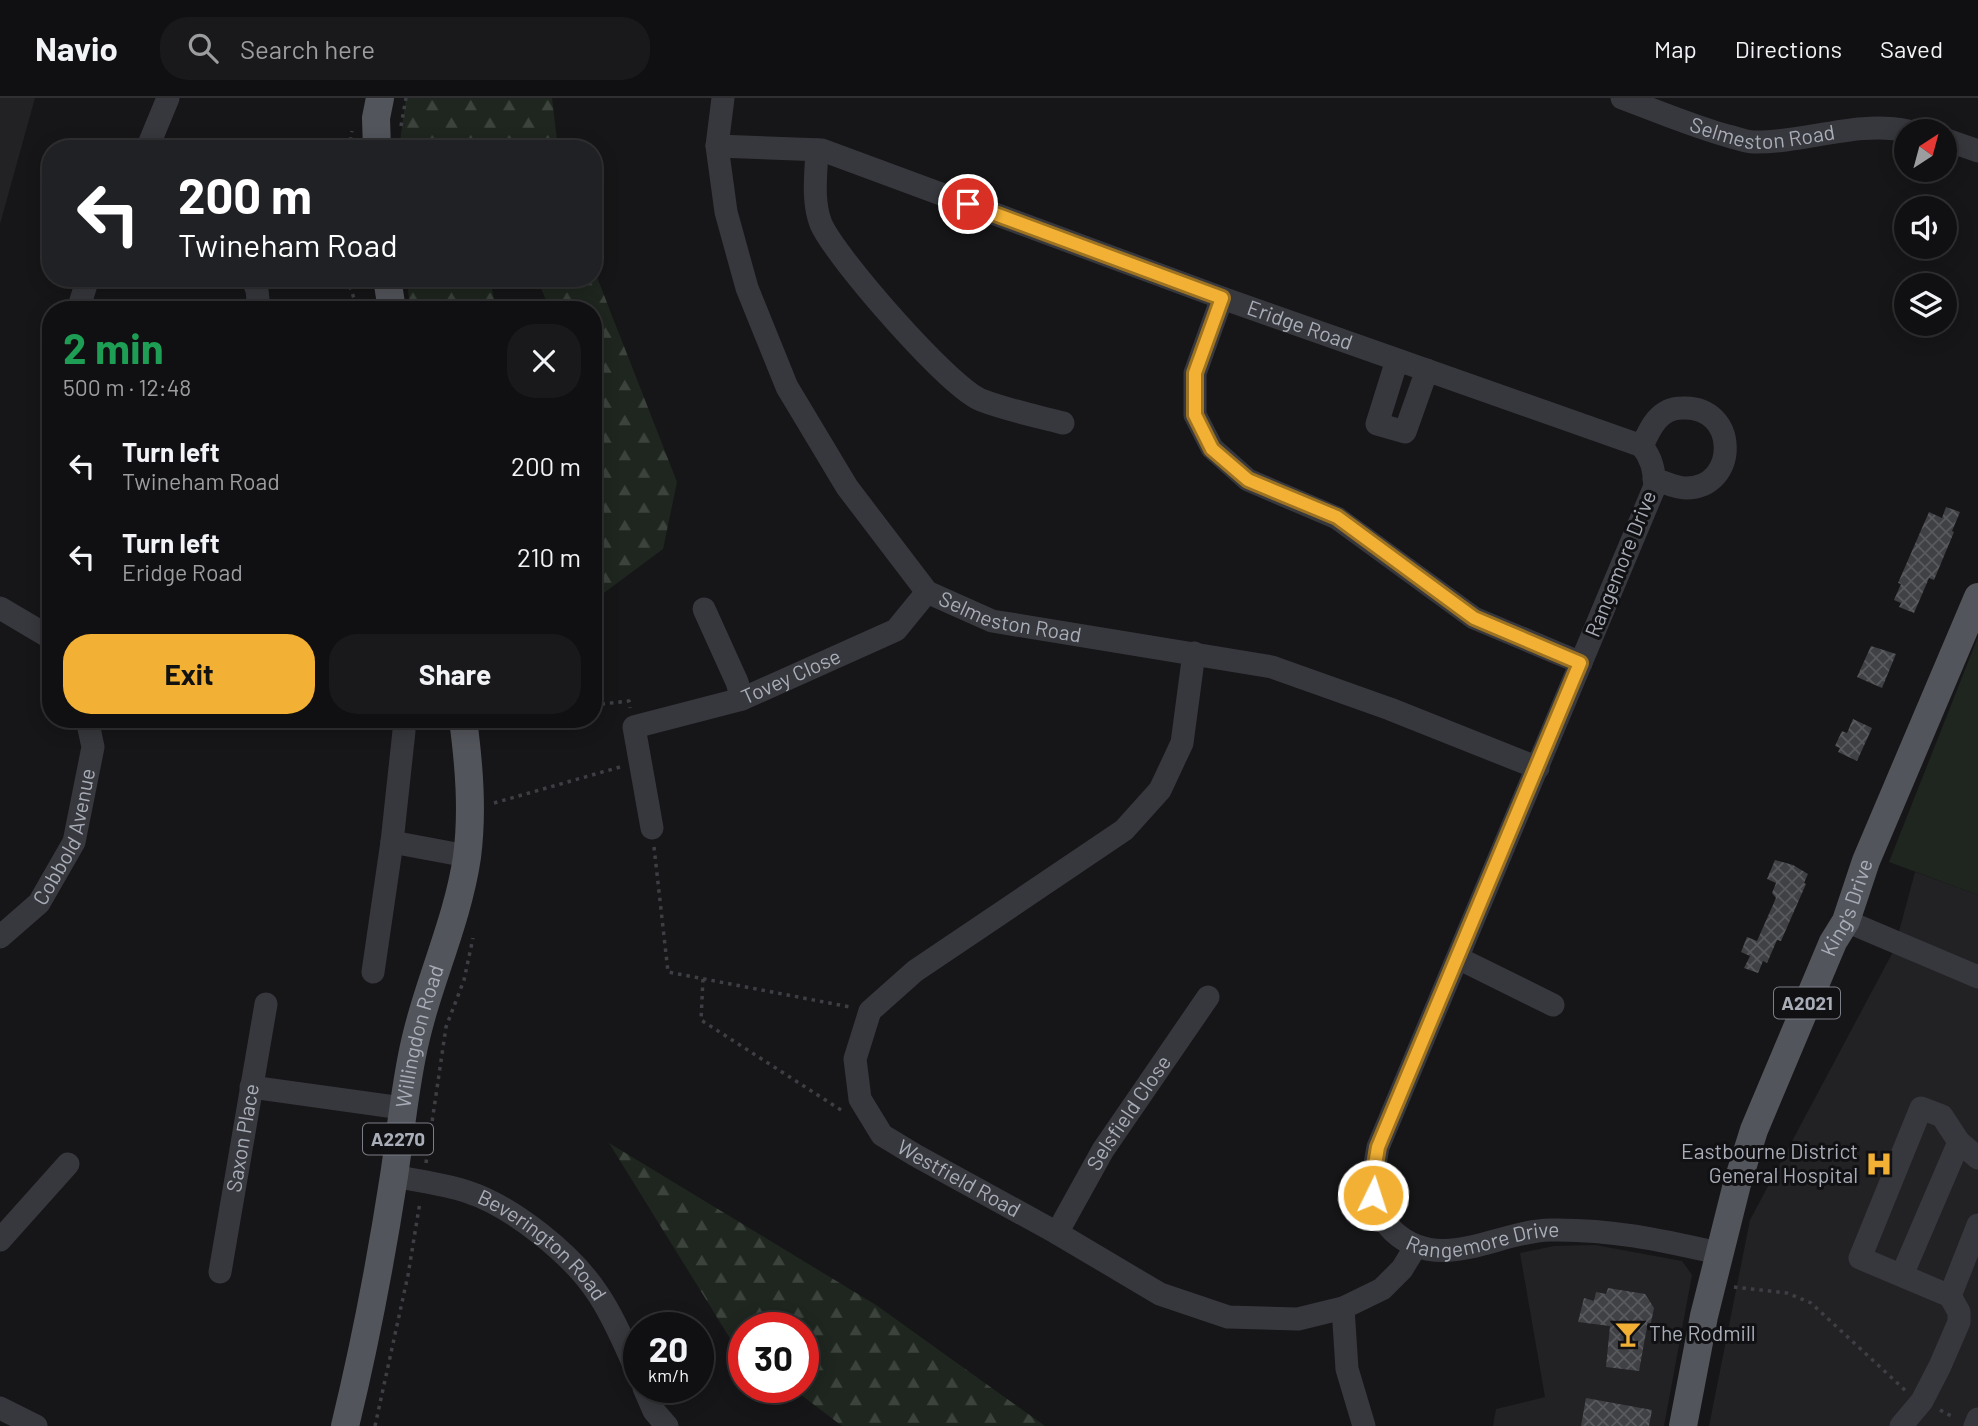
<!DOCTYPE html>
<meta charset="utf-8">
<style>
body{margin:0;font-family:Barlow,sans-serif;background:#19191b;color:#f1f3f6;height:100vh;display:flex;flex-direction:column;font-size:26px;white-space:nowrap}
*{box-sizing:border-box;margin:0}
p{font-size:23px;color:#9c9d9f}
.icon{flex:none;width:38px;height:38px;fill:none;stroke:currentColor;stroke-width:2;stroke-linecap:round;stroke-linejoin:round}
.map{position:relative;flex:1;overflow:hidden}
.details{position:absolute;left:42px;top:203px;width:560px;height:427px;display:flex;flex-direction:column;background:#101012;border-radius:28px;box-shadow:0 4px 18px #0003,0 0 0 2px #303032}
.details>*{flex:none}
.banner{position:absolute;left:42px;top:42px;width:560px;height:147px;border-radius:28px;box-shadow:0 4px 18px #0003,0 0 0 2px #303032;background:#202124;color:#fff;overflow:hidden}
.needle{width:46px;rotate:36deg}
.fabs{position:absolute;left:1894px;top:21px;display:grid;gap:14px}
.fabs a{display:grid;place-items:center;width:63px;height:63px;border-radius:50%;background:#101012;box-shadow:0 4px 18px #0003,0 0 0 2px #303032;font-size:35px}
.speed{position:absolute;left:623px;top:1214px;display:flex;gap:14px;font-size:35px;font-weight:700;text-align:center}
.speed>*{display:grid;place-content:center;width:91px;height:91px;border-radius:50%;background:#101012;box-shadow:0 4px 18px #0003,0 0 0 2px #303032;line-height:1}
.speed small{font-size:18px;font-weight:400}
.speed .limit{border:10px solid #d22;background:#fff;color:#111}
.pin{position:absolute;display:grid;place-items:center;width:60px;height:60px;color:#fff;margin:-30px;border:4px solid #fff;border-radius:50%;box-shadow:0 2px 7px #0007}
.me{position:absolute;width:77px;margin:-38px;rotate:4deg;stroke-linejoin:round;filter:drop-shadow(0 0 5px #0008)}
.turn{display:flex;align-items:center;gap:24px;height:147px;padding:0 21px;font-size:32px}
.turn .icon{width:91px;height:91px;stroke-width:2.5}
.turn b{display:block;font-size:49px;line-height:60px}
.round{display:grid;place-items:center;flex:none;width:74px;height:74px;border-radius:28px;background:#19191b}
.overview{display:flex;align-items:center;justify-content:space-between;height:119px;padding:0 21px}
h1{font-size:42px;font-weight:700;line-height:52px;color:#1e9e55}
.button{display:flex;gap:14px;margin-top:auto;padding:14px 21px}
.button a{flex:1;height:80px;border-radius:28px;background:#f2b134;color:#111;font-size:28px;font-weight:700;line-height:80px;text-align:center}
.button a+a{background:#19191b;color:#f1f3f6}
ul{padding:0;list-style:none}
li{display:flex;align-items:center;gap:21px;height:91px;padding:0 21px}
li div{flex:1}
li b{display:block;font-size:26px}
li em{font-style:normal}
header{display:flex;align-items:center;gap:42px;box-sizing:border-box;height:98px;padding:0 35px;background:#101012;border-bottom:2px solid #303032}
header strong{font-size:33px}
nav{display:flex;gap:38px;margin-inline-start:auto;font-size:24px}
.search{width:490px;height:63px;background:#19191b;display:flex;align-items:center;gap:18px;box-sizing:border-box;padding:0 24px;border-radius:28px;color:#9c9d9f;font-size:26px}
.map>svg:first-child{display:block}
.built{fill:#222225}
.green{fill:#1e261f}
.forest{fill:url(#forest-firs)}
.building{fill:url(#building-cross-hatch)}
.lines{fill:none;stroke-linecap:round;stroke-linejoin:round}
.path{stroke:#3d3f44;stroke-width:3.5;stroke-dasharray:3.5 5;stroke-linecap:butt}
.minor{stroke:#37383d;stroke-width:23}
.major{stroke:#53555c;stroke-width:28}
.route-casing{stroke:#9d7322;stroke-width:18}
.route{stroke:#f2b134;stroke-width:12}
.labels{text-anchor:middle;stroke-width:6;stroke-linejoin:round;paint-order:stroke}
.shield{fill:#111113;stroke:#7b7e86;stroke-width:2}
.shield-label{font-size:19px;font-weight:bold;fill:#a8adb8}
.street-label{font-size:21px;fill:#a8adb8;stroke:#111113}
.poi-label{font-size:21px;fill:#a8adb8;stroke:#111113;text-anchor:end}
</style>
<header>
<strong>Navio</strong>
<div class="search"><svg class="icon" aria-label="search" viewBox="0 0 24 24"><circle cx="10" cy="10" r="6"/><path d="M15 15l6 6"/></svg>Search here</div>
<nav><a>Map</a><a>Directions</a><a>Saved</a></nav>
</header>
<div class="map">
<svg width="1978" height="1328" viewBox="0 0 1978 1328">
<defs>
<pattern id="forest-firs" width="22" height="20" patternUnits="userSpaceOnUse" patternTransform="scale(1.75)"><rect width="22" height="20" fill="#1e261f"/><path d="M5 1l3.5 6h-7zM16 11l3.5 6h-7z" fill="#3c433d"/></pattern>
<pattern id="building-cross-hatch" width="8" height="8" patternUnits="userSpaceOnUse" patternTransform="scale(1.75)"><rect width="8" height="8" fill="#404145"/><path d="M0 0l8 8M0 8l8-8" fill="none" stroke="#595a5e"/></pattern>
</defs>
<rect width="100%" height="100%" fill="#161618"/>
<g class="built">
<polygon points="0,0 35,0 0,126"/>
<polygon points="1915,774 1978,797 1978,1328 1709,1328 1750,1122 1894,852"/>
<polygon points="1595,1147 1682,1163 1692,1177 1664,1328 1493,1328 1496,1311 1545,1299 1520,1155 1554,1148"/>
</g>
<polygon class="green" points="1978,539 1978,797 1889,764"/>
<g class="forest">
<polygon points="406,0 552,0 558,51 399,51"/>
<polygon points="593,169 677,384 663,451 593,503 593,331 599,332 593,318 593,212 550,212 537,180 593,180"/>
<polygon points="407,180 490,180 496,212 410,212"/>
<polygon points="609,1045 876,1207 1045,1328 842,1328 792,1290 803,1290 803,1230 744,1230 744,1253 733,1245"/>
</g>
<g class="building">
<polygon points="1946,409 1960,414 1952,433 1954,434 1934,482 1929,480 1914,515 1899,509 1901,505 1894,502 1901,486 1898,485 1929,414 1942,420"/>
<polygon points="1871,548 1896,556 1882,590 1857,579"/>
<polygon points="1853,621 1872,630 1857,663 1838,654 1840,650 1835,648 1842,633 1847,635"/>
<polygon points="1775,762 1793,767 1808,776 1804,785 1806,786 1781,843 1777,842 1767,865 1763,863 1758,875 1744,870 1750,858 1741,854 1747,839 1757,843 1776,800 1772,795 1776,785 1767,781"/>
<polygon points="1608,1190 1645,1196 1654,1210 1650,1229 1647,1229 1639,1273 1606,1269 1610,1228 1578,1224 1584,1200 1594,1203 1596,1194 1606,1196"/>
<polygon points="1586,1300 1652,1312 1649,1328 1581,1328"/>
</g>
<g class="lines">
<g class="path">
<polyline points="401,28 406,0"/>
<polyline points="349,51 352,33"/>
<polyline points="347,180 358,212"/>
<polyline points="593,607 629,603 630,610"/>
<polyline points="494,705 620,669"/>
<polyline points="654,749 668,874 850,909"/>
<polyline points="703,881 701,922 841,1012"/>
<polyline points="426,1065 446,929 464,882 473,840"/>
<polyline points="1734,1189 1787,1195 1811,1205 1906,1293"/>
<polyline points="1940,1312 1955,1320"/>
<polyline points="375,1328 408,1177 420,1104"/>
</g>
<g class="minor">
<path id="s1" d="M 723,0 L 717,48 L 726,114 L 747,190 L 787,289 L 847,389 L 927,494 L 992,523 L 1272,569 L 1390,611 L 1538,670"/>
<path id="s2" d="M 1622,0 C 1657,13 1692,28 1728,38 C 1737,40 1745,44 1754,44 C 1805,45 1857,22 1908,33"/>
<polyline points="1944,41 1978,53"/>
<path id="s3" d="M 717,48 L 822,52 L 1222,200 L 1642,348"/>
<polyline points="147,51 168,0"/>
<path d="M 817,52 C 816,76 812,103 821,126 C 836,160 948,288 981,302 C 1007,312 1036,318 1063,325"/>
<polyline points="252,180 257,192 259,212"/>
<polyline points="1222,200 1195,275 1195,317 1212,350 1248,382 1337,420 1474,520 1581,565"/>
<polyline points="78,212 88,180"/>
<polyline points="1397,262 1377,326 1405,334 1427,272"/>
<path id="s4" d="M 1642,348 C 1652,361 1654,372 1655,388 L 1378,1049 C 1372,1081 1367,1107 1393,1133 C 1440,1177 1497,1133 1550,1132 C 1611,1131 1660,1142 1718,1155"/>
<path d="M 1642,348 C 1650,330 1659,310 1682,310 C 1739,307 1739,390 1686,390 C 1675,390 1664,384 1654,381"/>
<polyline points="0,510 51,540"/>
<polyline points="704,511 737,584 742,601"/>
<path id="s5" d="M 1194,555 L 1182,645 L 1160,692 L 1124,732 L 915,873 L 870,913 L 855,961 L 860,1001 L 882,1037 L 915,1057 L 1057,1135 L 1160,1196 L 1228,1219 L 1298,1221 L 1343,1210 L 1382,1191 L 1402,1171 L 1416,1148"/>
<path id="s6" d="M 652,730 L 634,629 L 742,601 L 896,532 L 927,494"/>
<polyline points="392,744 467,758"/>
<polyline points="1846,823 1978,879"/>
<path id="s7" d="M 0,839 L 39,805 L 74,744 L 93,649 L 87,621"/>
<polyline points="1458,860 1553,907"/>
<polyline points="373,874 392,744 404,633"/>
<polyline points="251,989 402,1010"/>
<path id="s8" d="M 394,1078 C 418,1083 445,1086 468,1094 C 513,1109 572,1156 598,1196 C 615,1221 626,1250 639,1278"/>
<path id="s9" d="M 1057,1135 L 1103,1052 L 1208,899"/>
<polyline points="0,1142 68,1066"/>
<path id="s10" d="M 220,1174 L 266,906"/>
<polyline points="1902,1177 1959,1044"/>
<polyline points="1950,1198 1978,1127"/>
<polyline points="1343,1210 1347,1271 1364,1328"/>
<polyline points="644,1290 654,1313 667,1328"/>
<polyline points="0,1310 36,1328"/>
<polyline points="1901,1328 1922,1303 1940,1268 1959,1224 1959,1214 1950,1198 1860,1160 1921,1010 1942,1018 1959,1044 1978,1060"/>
<polyline points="1975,1328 1978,1321"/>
</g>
<g class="major">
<polyline points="377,51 376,20 380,0"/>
<polyline points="387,180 392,212"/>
<path id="s11" d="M 345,1328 C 365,1246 381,1162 394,1078 C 400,1038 404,998 412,958 C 425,890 457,827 467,759 C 473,713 469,667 463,621"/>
<path id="s12" d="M 1683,1328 L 1704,1218 L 1737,1086 L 1754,1032 L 1833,844 L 1846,823 L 1866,763 L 1978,499"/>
</g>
</g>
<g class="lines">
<defs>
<polyline id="route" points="968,106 1222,200 1195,275 1195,317 1212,351 1248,382 1337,419 1474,520 1580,565 1378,1049 1372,1085 1373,1097"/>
</defs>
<use href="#route" class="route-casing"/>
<use href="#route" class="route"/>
</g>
<defs>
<symbol id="hospital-bare" viewBox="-9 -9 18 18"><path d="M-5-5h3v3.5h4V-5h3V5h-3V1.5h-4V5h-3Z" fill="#f2b134" stroke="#111113" stroke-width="2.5" paint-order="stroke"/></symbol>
<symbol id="bar-bare" viewBox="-9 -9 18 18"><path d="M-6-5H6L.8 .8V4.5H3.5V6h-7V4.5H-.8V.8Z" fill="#f2b134" stroke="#111113" stroke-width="2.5" paint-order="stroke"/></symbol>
</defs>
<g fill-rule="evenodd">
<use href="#hospital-bare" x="1860" y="1047" width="38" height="38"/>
<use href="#bar-bare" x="1609" y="1217" width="38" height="38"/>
</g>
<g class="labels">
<g class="shield">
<rect x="1774" y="889.5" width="66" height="31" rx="5"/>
<rect x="363" y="1025.5" width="70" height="31" rx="5"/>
</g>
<g class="shield-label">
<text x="1807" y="912">A2021</text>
<text x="398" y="1048">A2270</text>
</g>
<g class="street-label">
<text dy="7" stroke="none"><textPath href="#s2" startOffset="147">Selmeston Road</textPath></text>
<text dy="7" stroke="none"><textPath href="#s3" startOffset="614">Eridge Road</textPath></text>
<text transform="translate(1621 466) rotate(-68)" y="7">Rangemore Drive</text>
<text dy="7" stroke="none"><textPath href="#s1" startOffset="637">Selmeston Road</textPath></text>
<text dy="7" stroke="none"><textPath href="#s6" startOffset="268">Tovey Close</textPath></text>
<text dy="7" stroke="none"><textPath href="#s7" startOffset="124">Cobbold Avenue</textPath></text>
<text dy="7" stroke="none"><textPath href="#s12" startOffset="546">King's Drive</textPath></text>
<text dy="7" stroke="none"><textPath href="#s11" startOffset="397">Willingdon Road</textPath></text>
<text dy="7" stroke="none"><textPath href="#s9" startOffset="140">Selsfield Close</textPath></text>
<text dy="7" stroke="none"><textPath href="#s10" startOffset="136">Saxon Place</textPath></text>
<text dy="7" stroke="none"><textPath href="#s5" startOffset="730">Westfield Road</textPath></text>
<text dy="7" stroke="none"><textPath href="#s4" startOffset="945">Rangemore Drive</textPath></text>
<text dy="7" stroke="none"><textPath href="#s8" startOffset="168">Beverington Road</textPath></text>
</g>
<g class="poi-label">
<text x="1858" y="1061">Eastbourne District<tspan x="1858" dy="24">General Hospital</tspan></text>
<text x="1649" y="1243" text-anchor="start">The Rodmill</text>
</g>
</g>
</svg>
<div class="fabs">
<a><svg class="needle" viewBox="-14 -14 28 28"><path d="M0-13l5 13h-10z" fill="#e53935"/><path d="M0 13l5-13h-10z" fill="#9c9d9f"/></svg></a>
<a><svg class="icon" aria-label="sound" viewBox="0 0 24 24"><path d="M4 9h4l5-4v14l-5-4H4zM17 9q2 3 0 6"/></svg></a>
<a><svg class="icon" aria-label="layers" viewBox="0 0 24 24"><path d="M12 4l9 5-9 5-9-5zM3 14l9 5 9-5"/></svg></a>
</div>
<div class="speed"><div>20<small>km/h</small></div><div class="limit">30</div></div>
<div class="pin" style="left:968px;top:106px;background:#d93025"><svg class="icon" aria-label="arrive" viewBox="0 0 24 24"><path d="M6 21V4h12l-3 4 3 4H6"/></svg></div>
<svg class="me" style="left:1373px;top:1097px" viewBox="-20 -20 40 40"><circle r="17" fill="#f2b134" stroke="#fff" stroke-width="3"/><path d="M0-11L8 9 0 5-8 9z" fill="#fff"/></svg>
<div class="banner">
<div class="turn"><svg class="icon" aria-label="left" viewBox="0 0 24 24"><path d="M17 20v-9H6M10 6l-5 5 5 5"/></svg><div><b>200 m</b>Twineham Road</div></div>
</div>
<section class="details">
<div class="overview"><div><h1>2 min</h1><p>500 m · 12:48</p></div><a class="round"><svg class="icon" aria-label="close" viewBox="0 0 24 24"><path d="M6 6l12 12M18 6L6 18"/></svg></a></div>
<ul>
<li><svg class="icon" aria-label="left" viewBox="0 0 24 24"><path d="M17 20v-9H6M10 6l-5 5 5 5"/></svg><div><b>Turn left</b><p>Twineham Road</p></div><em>200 m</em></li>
<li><svg class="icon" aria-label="left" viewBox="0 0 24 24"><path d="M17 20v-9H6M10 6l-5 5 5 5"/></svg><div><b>Turn left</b><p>Eridge Road</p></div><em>210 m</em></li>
</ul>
<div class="button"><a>Exit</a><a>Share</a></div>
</section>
</div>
